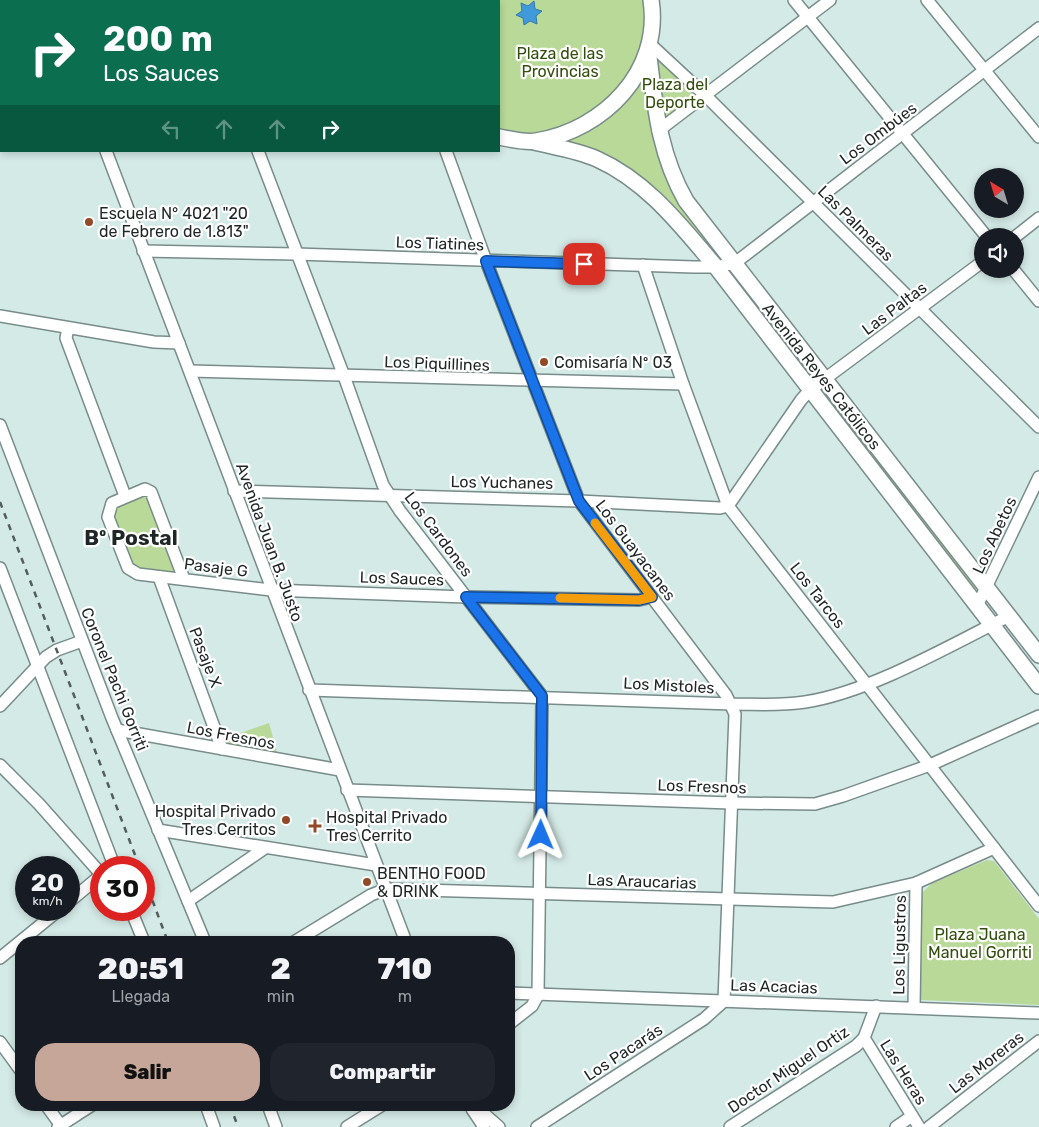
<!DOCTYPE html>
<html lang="es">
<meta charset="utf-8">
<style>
body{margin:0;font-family:Rubik,sans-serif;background:#20242c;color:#f1f3f6;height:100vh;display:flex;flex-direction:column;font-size:19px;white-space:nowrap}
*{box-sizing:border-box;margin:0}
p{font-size:16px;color:#9ea1a6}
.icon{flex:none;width:28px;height:28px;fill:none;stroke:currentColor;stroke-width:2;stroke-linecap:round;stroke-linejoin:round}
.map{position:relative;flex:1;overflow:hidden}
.details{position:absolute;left:15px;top:936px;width:500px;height:175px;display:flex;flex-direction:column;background:#171b24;border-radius:20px;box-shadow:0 2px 8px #0003}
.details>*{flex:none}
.hud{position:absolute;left:0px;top:0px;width:500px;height:152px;box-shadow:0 2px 8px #0003;background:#0b6e4f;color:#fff;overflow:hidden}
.needle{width:32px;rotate:322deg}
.tools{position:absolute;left:974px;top:168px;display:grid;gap:10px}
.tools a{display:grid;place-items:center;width:50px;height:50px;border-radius:50%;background:#171b24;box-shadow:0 2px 8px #0003;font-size:25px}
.speed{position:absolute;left:15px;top:856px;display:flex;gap:10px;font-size:25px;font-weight:700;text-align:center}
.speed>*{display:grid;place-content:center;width:65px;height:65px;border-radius:50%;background:#171b24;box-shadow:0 2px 8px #0003;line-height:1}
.speed small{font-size:12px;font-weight:400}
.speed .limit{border:8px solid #d22;background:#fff;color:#111}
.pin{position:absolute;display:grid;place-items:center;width:42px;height:42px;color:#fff;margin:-21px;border-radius:10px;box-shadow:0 2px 8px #0006}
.me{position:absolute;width:55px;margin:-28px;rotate:1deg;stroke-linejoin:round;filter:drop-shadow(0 0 4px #0008)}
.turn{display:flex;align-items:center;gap:18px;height:105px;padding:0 20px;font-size:22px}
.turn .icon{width:65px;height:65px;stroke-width:2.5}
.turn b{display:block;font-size:35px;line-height:42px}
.lanes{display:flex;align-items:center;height:48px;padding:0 20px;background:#0003;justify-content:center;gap:25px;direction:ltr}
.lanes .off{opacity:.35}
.eta{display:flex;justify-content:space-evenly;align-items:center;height:85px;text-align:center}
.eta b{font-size:30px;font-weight:800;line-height:35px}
.cta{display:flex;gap:10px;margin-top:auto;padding:10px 20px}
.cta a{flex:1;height:58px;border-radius:20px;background:#c6a698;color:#111;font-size:20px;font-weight:800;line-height:58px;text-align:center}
.cta a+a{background:#20242c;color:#f1f3f6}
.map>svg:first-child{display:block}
.green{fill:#b8d998}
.water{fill:#409ada;stroke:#3678a4}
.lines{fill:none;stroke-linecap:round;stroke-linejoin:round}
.minor-casing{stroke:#788c89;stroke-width:14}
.major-casing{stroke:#788c89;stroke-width:18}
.minor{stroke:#fff;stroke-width:11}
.major{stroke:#fff;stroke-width:15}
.rail{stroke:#525e5c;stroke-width:2.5;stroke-dasharray:6 6;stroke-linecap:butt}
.route-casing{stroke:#114b97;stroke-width:12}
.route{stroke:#1a73e8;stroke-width:9}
.slow{stroke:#f59e0b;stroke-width:9}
.poi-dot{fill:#914926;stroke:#fff;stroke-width:2}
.labels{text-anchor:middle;stroke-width:4.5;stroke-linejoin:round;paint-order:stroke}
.park-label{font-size:16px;fill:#334e0d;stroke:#fff}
.street-label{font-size:16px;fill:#1f2726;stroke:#fff}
.poi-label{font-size:16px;fill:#1f2726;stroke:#fff;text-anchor:start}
.district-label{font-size:21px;font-weight:bold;fill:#1f2726;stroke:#fff}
</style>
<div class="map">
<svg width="1039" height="1127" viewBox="0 0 1039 1127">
<rect width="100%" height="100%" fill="#d4eae6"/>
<g class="green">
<polygon points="410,0 647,0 648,16 640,60 610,102 555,131 524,135 499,130 499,1"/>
<polygon points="657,57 698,94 662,122 656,59"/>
<polygon points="646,64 655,129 719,251 713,256 668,199 632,172 557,140 592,124"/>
<polygon points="736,273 810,368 803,373 729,278"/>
<polygon points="828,391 980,586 972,592 820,397"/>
<polygon points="145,489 184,579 132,572 109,518 112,503"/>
<polygon points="269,723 278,756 227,746 226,738"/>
<polygon points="987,860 994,861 1039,919 1039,1005 921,1000 918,996 922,893 932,883"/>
</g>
<polygon class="water" points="534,1 535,9 542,11 536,16 537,24 530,21 524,25 523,18 516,15 522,11 521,3 528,6"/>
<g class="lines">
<defs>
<g id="minor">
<polyline points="50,0 51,1"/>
<polyline points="198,0 199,1"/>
<polyline points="794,0 986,236"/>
<polyline points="927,0 1039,137"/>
<polyline points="650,44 706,96 1039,427"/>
<polyline points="658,131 830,0"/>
<polyline points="106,151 406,942"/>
<polyline points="258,151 344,376 383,485 400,511 542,696 538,995 532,1006 509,1024"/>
<polyline points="446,151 486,261 579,501 726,695 735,714 724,1001 704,1019 537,1127"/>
<polyline points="1015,237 1039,218"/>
<polyline points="143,251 296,254 694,267 716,267 735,263 1039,28"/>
<polyline points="643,265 683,384 728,506 1039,906"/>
<polyline points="1013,269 1039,301"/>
<polyline points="0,316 154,342 179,343"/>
<polyline points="68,328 66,338 125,496"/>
<polyline points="190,371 683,384"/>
<polyline points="0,425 112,718 205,942"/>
<polyline points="234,491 579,501 720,508 728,506 801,400 810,390 982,262"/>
<polyline points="0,568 115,868"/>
<polyline points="159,577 222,749"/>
<polyline points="184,579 151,492 145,489 112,503 108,517 128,568 138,574 271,590 466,597 639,600 652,597"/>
<polyline points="977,606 1039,477"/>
<path d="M 309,690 L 732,704 C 756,704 781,706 805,702 C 870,692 949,646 1009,616"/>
<polyline points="0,706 46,657 57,650 82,641"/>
<polyline points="117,730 340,770"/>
<polyline points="0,765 39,804 101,874"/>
<polyline points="347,790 731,803 815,804 843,796 930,765 1039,716"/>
<polyline points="158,830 376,865"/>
<polyline points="188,901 265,848"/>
<polyline points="69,902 101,875"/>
<polyline points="131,910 144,942"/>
<polyline points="294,942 371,895 386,889 833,902 916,883 994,848"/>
<polyline points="0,958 59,910"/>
<polyline points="509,993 1039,1013"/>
<polyline points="914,1007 916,883"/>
<polyline points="864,1038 919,1127"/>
<polyline points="0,1042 21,1071"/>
<polyline points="46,1105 62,1127"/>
<polyline points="206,1105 214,1127"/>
<polyline points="268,1105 276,1127"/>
<polyline points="474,1105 499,1127"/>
<polyline points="472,1109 484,1127"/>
<polyline points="58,1127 92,1105"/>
<polyline points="347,1127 382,1105"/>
<polyline points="730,1127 856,1046 864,1038 876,1006"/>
<polyline points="896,1127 912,1116"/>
<polyline points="929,1127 1039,1041"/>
</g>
<g id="major">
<polyline points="397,0 398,1"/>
<path d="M 648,49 C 655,104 658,152 686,201 L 1039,655"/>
<path d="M 499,137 C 510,139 525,143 536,141 C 604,130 662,71 651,0"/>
<path d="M 534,142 C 555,147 577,150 597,159 C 648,182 681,226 716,267 L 1039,686"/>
</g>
</defs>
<use href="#minor" class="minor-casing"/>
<use href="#major" class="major-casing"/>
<use href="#minor" class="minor"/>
<use href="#major" class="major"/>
<g class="rail">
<polyline points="0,502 140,868"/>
<polyline points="144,878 168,942"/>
<polyline points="230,1105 238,1127"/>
</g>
</g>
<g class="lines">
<defs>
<polyline id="route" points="541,835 542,696 466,597 639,600 652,597 579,501 486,261 584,264"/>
</defs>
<use href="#route" class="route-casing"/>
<use href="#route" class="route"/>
<polyline class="slow" points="560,598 639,600 652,597 595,523"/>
</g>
<g class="poi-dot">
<circle cx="89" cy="222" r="5"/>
<circle cx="544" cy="362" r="5"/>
<circle cx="286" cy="820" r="5"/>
<path d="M312.5 818.5h5v5h5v5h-5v5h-5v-5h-5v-5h5z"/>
<circle cx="367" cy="882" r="5"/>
</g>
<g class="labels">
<g class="park-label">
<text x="560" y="59">Plaza de las<tspan x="560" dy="18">Provincias</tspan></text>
<text x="675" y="90">Plaza del<tspan x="675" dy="18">Deporte</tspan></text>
<text x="980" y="940">Plaza Juana<tspan x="980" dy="18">Manuel Gorriti</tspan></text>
</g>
<g class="street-label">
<text transform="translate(878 133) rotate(-37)" y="6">Los Ombúes</text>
<text transform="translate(856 223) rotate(45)" y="6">Las Palmeras</text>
<text transform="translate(440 243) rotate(2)" y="6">Los Tiatines</text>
<text transform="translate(894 308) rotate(-37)" y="6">Las Paltas</text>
<text transform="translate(437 363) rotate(2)" y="6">Los Piquillines</text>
<text transform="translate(822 376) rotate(52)" y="6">Avenida Reyes Católicos</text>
<text transform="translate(502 482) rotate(1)" y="6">Los Yuchanes</text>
<text transform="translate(439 534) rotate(53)" y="6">Los Cardones</text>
<text transform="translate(994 535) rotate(-65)" y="6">Los Abetos</text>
<text transform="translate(270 542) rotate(70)" y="6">Avenida Juan B. Justo</text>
<text transform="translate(636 550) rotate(53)" y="6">Los Guayacanes</text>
<text transform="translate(216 567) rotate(7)" y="6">Pasaje G</text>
<text transform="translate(402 578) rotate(2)" y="6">Los Sauces</text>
<text transform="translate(818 595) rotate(52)" y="6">Los Tarcos</text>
<text transform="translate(206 657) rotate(69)" y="6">Pasaje X</text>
<text transform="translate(115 679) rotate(68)" y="6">Coronel Pachi Gorriti</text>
<text transform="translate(669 685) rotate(3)" y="6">Los Mistoles</text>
<text transform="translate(231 735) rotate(11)" y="6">Los Fresnos</text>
<text transform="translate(702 786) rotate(2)" y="6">Los Fresnos</text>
<text transform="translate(642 881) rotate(2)" y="6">Las Araucarias</text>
<text transform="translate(899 945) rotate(-89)" y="6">Los Ligustros</text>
<text transform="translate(774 986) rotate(2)" y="6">Las Acacias</text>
<text transform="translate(623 1052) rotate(-33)" y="6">Los Pacarás</text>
<text transform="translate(986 1062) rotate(-38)" y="6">Las Moreras</text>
<text transform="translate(788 1069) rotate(-34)" y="6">Doctor Miguel Ortiz</text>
<text transform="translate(904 1072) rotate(58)" y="6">Las Heras</text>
</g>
<g class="poi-label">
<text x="99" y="219">Escuela N° 4021 "20<tspan x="99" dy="18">de Febrero de 1.813"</tspan></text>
<text x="554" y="368">Comisaría Nº 03</text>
<text x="276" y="817" text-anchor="end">Hospital Privado<tspan x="276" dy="18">Tres Cerritos</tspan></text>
<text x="326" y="823">Hospital Privado<tspan x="326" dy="18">Tres Cerrito</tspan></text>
<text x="377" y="879">BENTHO FOOD<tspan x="377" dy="18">&amp; DRINK</tspan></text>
</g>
<g class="district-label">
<text x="131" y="545">Bº Postal</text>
</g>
</g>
</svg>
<div class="tools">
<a><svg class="needle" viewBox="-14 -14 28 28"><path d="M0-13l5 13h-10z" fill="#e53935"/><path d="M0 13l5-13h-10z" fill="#9ea1a6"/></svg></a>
<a><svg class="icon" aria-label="sound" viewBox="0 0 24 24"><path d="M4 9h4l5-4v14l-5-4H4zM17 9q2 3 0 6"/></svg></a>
</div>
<div class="speed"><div>20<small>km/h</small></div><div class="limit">30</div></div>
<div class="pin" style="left:584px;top:264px;background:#d93025"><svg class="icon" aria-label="arrive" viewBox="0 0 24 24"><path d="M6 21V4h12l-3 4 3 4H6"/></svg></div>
<svg class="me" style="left:541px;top:835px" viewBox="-20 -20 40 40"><path d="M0-17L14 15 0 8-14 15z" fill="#1a73e8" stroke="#fff" stroke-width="4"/></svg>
<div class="hud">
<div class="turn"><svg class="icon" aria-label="right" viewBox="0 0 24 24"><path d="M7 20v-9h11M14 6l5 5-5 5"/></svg><div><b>200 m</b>Los Sauces</div></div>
<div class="lanes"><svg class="icon off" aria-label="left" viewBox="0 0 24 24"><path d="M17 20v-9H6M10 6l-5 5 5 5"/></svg><svg class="icon off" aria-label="ahead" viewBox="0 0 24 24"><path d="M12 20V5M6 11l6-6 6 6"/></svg><svg class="icon off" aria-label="ahead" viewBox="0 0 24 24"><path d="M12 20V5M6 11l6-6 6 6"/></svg><svg class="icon" aria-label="right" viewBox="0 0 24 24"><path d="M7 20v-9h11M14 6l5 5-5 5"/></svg></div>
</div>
<section class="details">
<div class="eta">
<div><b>20:51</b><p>Llegada</p></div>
<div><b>2</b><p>min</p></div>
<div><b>710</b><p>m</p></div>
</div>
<div class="cta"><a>Salir</a><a>Compartir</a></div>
</section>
</div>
